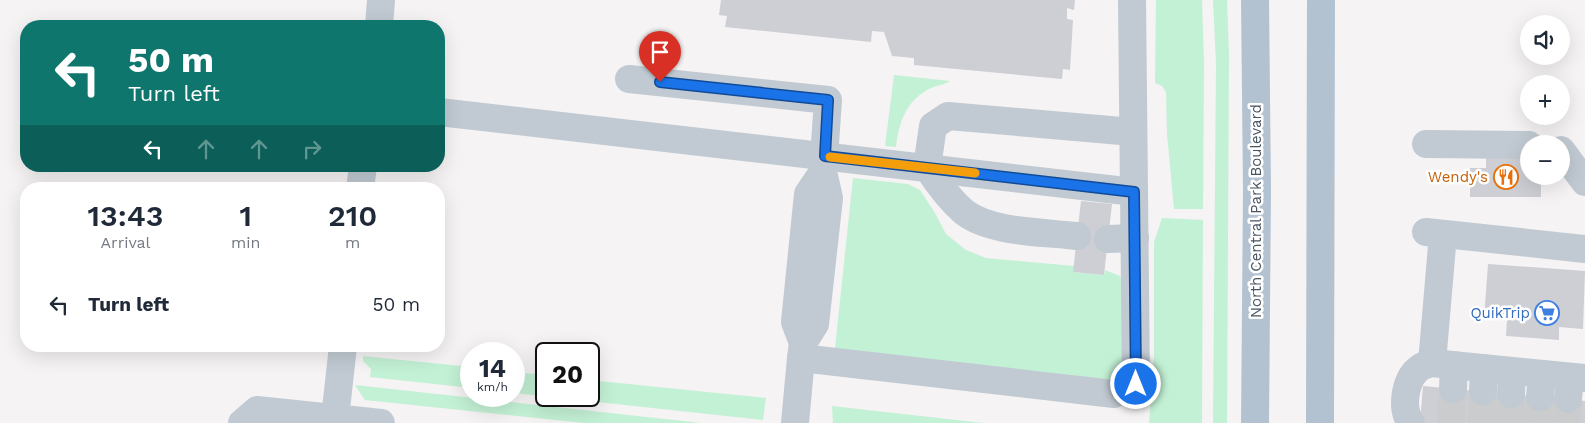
<!DOCTYPE html>
<meta charset="utf-8">
<style>
body{margin:0;font-family:"Work Sans",sans-serif;background:#f2f2f3;color:#1f2937;height:100vh;display:flex;flex-direction:column;font-size:19px;white-space:nowrap}
*{box-sizing:border-box;margin:0}
p{font-size:16px;color:#747a83}
.icon{flex:none;width:28px;height:28px;fill:none;stroke:currentColor;stroke-width:2;stroke-linecap:round;stroke-linejoin:round}
.map{position:relative;flex:1;overflow:hidden}
.side{position:absolute;left:20px;top:182px;width:425px;height:170px;display:flex;flex-direction:column;background:#fff;border-radius:20px;box-shadow:0 5px 20px #0002}
.side>*{flex:none}
.guide{position:absolute;left:20px;top:20px;width:425px;height:152px;border-radius:20px;box-shadow:0 5px 20px #0002;background:#0f766e;color:#fff;overflow:hidden}
.controls{position:absolute;left:1520px;top:15px;display:grid;gap:10px}
.controls a{display:grid;place-items:center;width:50px;height:50px;border-radius:50%;background:#fff;box-shadow:0 5px 20px #0002;font-size:25px}
.speed{position:absolute;left:460px;top:342px;display:flex;gap:10px;font-size:25px;font-weight:700;text-align:center}
.speed>*{display:grid;place-content:center;width:65px;height:65px;border-radius:50%;background:#fff;box-shadow:0 5px 20px #0002;line-height:1}
.speed small{font-size:12px;font-weight:400}
.speed .limit{border:2px solid #111;border-radius:8px;background:#fff;color:#111}
.pin{position:absolute;display:grid;place-items:center;width:42px;height:42px;color:#fff;margin:-51px -21px;border-radius:50% 50% 50% 0;rotate:-45deg;box-shadow:0 0 5px #0007}
.pin .icon{rotate:45deg}
.me{position:absolute;width:55px;margin:-28px;rotate:0deg;stroke-linejoin:round;filter:drop-shadow(0 0 4px #0008)}
.turn{display:flex;align-items:center;gap:18px;height:105px;padding:0 25px;font-size:22px}
.turn .icon{width:65px;height:65px;stroke-width:2.5}
.turn b{display:block;font-size:35px;line-height:42px}
.lanes{display:flex;align-items:center;height:48px;padding:0 25px;background:#0003;justify-content:center;gap:25px;direction:ltr}
.lanes .off{opacity:.35}
.eta{display:flex;justify-content:space-evenly;align-items:center;height:85px;text-align:center}
.eta b{font-size:30px;font-weight:600;line-height:35px}
ul{padding:0;list-style:none}
li{display:flex;align-items:center;gap:15px;height:75px;padding:0 25px}
li div{flex:1}
li b{display:block;font-size:19px}
li em{font-style:normal}
.map>svg:first-child{display:block}
.green{fill:#c3f1d5}
.building{fill:#cdcfd5}
.lines{fill:none;stroke-linecap:round;stroke-linejoin:round}
.minor-tunnel{stroke:#caccce;stroke-width:28;stroke-dasharray:28 14;stroke-linecap:butt}
.minor{stroke:#c1cad2;stroke-width:28}
.major{stroke:#b3c2d1;stroke-width:28}
.route-casing{stroke:#114b97;stroke-width:12}
.route{stroke:#1a73e8;stroke-width:9}
.slow{stroke:#f59e0b;stroke-width:9}
.labels{text-anchor:middle;stroke-width:5;stroke-linejoin:round;paint-order:stroke}
.food-label{font-size:15px;fill:#c56008;stroke:#fff;text-anchor:end}
.street-label{font-size:15px;fill:#4a5661;stroke:#fff}
.shop-label{font-size:15px;fill:#366cbe;stroke:#fff;text-anchor:end}
</style>
<div class="map">
<svg width="1585" height="423" viewBox="0 0 1585 423">
<rect width="100%" height="100%" fill="#f5f3f3"/>
<g class="green">
<polygon points="1156,0 1202,0 1204,63 1203,209 1174,209 1167,134 1166,92 1162,86 1155,83"/>
<polygon points="1213,0 1227,0 1229,54 1227,423 1213,423 1216,64"/>
<path d="M 894,75 L 950,81 C 944,85 938,85 931,88 C 906,100 899,122 896,147 L 885,146 Z"/>
<polygon points="853,178 908,184 920,190 935,213 946,234 966,250 986,258 1074,266 1073,272 1104,275 1105,270 1120,276 1124,285 1123,369 1120,377 1113,380 848,355 835,348"/>
<polygon points="1162,218 1203,220 1202,423 1149,423 1154,358 1154,242"/>
<polygon points="363,356 471,367 471,388 370,377 371,369 363,361"/>
<polygon points="514,372 546,375 546,396 589,396 589,380 766,398 763,420 514,393"/>
<polygon points="355,385 701,423 583,423 365,400"/>
<polygon points="832,406 983,423 833,423"/>
</g>
<g class="building">
<polygon points="721,0 1075,0 1074,10 1067,8 1067,19 1073,20 1070,70 1063,69 1062,79 914,65 914,58 892,56 884,32 872,31 871,42 725,27 727,16 719,15"/>
<polygon points="1486,157 1529,157 1529,176 1541,176 1541,197 1470,197 1470,168 1486,168"/>
<polygon points="1081,201 1112,204 1104,275 1073,272"/>
<polygon points="1488,264 1585,271 1583,329 1559,327 1559,340 1506,336 1507,320 1484,318"/>
<polygon points="1423,386 1585,401 1585,423 1420,423"/>
</g>
<g class="lines">
<g class="minor-tunnel">
<polyline points="1451,423 1453,389"/>
<polyline points="1481,423 1483,391"/>
<polyline points="1510,423 1511,394"/>
<polyline points="1538,423 1540,397"/>
<polyline points="1566,423 1568,399"/>
</g>
<g class="minor">
<polyline points="379,26 381,0"/>
<polyline points="629,79 828,100 823,172 829,198 815,324 803,343 801,358"/>
<polyline points="439,112 1134,192"/>
<polyline points="1426,144 1529,145"/>
<polyline points="1561,150 1585,182"/>
<polyline points="360,189 363,166"/>
<polyline points="1426,232 1585,249"/>
<path d="M 1077,236 C 1044,232 991,233 964,212 C 949,199 938,184 927,167 L 933,126 L 948,116 L 1133,132"/>
<polyline points="1108,239 1135,238"/>
<polyline points="803,343 795,322 808,194 823,172"/>
<polyline points="1432,363 1443,234"/>
<polyline points="1453,389 1454,365"/>
<polyline points="1483,391 1484,368"/>
<polyline points="1511,394 1512,371"/>
<polyline points="1540,397 1542,374"/>
<polyline points="1568,399 1570,377"/>
<polyline points="335,418 343,346"/>
<polyline points="242,423 257,410 381,423"/>
<polyline points="795,423 801,358 1114,394 1136,384 1132,0"/>
<path d="M 1411,423 C 1400,408 1405,377 1421,367 C 1424,365 1429,364 1432,363 L 1585,378"/>
</g>
<g class="major">
<polyline points="1255,0 1257,190 1255,423"/>
<polyline points="1320,423 1321,0"/>
</g>
</g>
<g class="lines">
<defs>
<polyline id="route" points="660,82 828,100 825,156 1134,192 1136,384"/>
</defs>
<use href="#route" class="route-casing"/>
<use href="#route" class="route"/>
<polyline class="slow" points="830,157 975,173"/>
</g>
<defs>
<symbol id="restaurant-ring" viewBox="-11 -11 22 22"><circle r="9.5" fill="#fff" stroke="#e8710a" stroke-width="1.5"/><path d="M-5-6h1v4h1v-4h1v4h1v-4h1v5L-1.5 .5V6h-2V.5L-5-1ZM5-6V6H3V1.5H1.5Q1.5-4 5-6Z" fill="#e8710a"/></symbol>
<symbol id="supermarket-ring" viewBox="-11 -11 22 22"><circle r="9.5" fill="#fff" stroke="#3f7fe0" stroke-width="1.5"/><path d="M-6-5.5h2.5l.6 2H6L4.5 2H-2.5L-4.4-4H-6ZM-1.5 3.2a1.3 1.3 0 1 0 .1 0ZM3 3.2a1.3 1.3 0 1 0 .1 0Z" fill="#3f7fe0"/></symbol>
</defs>
<g fill-rule="evenodd">
<use href="#restaurant-ring" x="1492" y="163" width="28" height="28"/>
<use href="#supermarket-ring" x="1533" y="299" width="28" height="28"/>
</g>
<g class="labels">
<g class="food-label">
<text x="1488" y="182">Wendy's</text>
</g>
<g class="street-label">
<text transform="translate(1256 211) rotate(-90)" y="5">North Central Park Boulevard</text>
</g>
<g class="shop-label">
<text x="1530" y="318">QuikTrip</text>
</g>
</g>
</svg>
<div class="controls">
<a><svg class="icon" aria-label="sound" viewBox="0 0 24 24"><path d="M4 9h4l5-4v14l-5-4H4zM17 9q2 3 0 6"/></svg></a>
<a>+</a>
<a>−</a>
</div>
<div class="speed"><div>14<small>km/h</small></div><div class="limit">20</div></div>
<div class="pin" style="left:660px;top:82px;background:#d93025"><svg class="icon" aria-label="arrive" viewBox="0 0 24 24"><path d="M6 21V4h12l-3 4 3 4H6"/></svg></div>
<svg class="me" style="left:1136px;top:384px" viewBox="-20 -20 40 40"><circle r="17" fill="#1a73e8" stroke="#fff" stroke-width="3"/><path d="M0-11L8 9 0 5-8 9z" fill="#fff"/></svg>
<div class="guide">
<div class="turn"><svg class="icon" aria-label="left" viewBox="0 0 24 24"><path d="M17 20v-9H6M10 6l-5 5 5 5"/></svg><div><b>50 m</b>Turn left</div></div>
<div class="lanes"><svg class="icon" aria-label="left" viewBox="0 0 24 24"><path d="M17 20v-9H6M10 6l-5 5 5 5"/></svg><svg class="icon off" aria-label="ahead" viewBox="0 0 24 24"><path d="M12 20V5M6 11l6-6 6 6"/></svg><svg class="icon off" aria-label="ahead" viewBox="0 0 24 24"><path d="M12 20V5M6 11l6-6 6 6"/></svg><svg class="icon off" aria-label="right" viewBox="0 0 24 24"><path d="M7 20v-9h11M14 6l5 5-5 5"/></svg></div>
</div>
<section class="side">
<div class="eta">
<div><b>13:43</b><p>Arrival</p></div>
<div><b>1</b><p>min</p></div>
<div><b>210</b><p>m</p></div>
</div>
<ul>
<li><svg class="icon" aria-label="left" viewBox="0 0 24 24"><path d="M17 20v-9H6M10 6l-5 5 5 5"/></svg><div><b>Turn left</b></div><em>50 m</em></li>
</ul>
</section>
</div>
